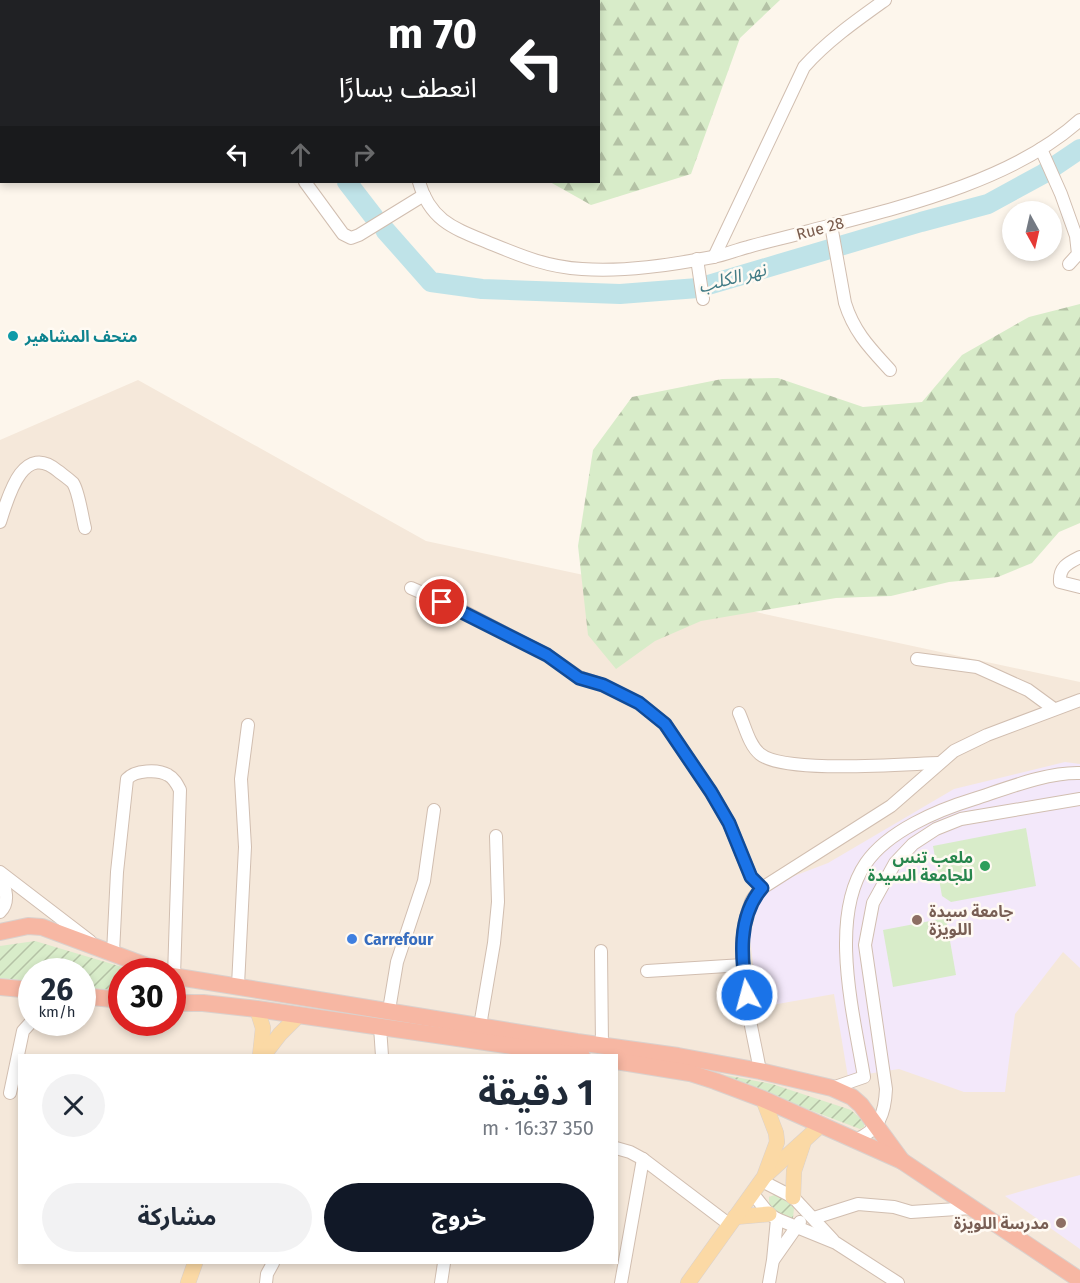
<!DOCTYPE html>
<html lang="ar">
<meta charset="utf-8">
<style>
body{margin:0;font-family:"Fira Sans","Noto Sans Arabic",sans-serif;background:#f2f2f3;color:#1f2937;direction:rtl;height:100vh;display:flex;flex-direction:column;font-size:22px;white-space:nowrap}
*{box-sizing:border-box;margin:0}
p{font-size:20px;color:#747a83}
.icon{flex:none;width:33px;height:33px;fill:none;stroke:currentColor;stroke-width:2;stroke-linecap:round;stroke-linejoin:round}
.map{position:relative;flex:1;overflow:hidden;direction:ltr}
.details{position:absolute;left:18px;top:1054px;width:600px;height:210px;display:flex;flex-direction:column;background:#fff;border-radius:0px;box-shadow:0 3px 9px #0003;direction:rtl}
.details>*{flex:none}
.hud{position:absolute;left:0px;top:0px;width:600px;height:183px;box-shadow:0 3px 9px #0003;direction:rtl;background:#202124;color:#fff;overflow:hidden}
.needle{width:39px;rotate:172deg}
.controls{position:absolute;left:1002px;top:201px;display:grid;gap:12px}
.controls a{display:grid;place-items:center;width:60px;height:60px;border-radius:50%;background:#fff;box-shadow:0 3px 9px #0003;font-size:30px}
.speed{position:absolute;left:18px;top:958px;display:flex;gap:12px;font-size:30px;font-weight:700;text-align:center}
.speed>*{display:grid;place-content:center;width:78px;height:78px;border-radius:50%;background:#fff;box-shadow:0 3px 9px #0003;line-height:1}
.speed small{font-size:15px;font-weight:400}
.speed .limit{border:9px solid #d22;background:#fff;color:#111}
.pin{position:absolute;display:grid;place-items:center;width:51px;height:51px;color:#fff;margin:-26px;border:3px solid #fff;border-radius:50%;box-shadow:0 2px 6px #0007}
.me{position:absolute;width:66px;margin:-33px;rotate:353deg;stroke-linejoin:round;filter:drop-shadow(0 0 4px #0008)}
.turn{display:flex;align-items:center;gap:21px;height:126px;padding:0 24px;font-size:27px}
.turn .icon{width:78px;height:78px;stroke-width:2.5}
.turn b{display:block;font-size:42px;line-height:51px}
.lanes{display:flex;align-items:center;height:57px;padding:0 24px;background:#0003;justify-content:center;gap:30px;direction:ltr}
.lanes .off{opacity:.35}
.round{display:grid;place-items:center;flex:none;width:63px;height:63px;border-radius:32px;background:#f2f2f3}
.overview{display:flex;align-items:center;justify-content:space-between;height:102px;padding:0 24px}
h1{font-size:36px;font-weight:700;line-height:45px}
.action{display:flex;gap:12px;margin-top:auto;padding:12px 24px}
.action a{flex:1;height:69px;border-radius:36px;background:#111827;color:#fff;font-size:24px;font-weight:700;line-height:69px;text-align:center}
.action a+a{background:#f2f2f3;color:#1f2937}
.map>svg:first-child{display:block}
.residential{fill:#f5e8da;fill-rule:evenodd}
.education{fill:#f3e8fa}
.forest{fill:url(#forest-firs)}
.garden{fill:url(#garden-furrows)}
.pitch{fill:#d8ecc9}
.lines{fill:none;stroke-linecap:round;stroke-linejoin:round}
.river{stroke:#bfe3e8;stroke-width:20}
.minor-casing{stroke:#d1beb0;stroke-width:14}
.major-casing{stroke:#dad1cd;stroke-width:16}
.highway-casing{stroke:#dad1cd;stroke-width:18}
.minor{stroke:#fff;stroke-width:12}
.major{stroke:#fbd9a5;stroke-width:15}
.highway{stroke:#f7b7a3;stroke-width:16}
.route-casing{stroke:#114b97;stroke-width:15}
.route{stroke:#1a73e8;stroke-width:10}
.culture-dot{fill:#0f9aa8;stroke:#fffaf3;stroke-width:2}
.leisure-dot{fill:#2e9e5b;stroke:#fffaf3;stroke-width:2}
.education-dot{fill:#8d6e63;stroke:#fffaf3;stroke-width:2}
.shop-dot{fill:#3f7fe0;stroke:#fffaf3;stroke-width:2}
.labels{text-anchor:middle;stroke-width:5;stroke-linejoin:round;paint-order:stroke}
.street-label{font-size:16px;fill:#7a5c4d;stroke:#fffaf3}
.culture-label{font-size:16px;font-weight:bold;fill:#0d838f;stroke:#fffaf3;text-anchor:start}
.leisure-label{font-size:16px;font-weight:bold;fill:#27864d;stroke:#fffaf3;text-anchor:end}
.education-label{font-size:16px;font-weight:bold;fill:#785e54;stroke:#fffaf3;text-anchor:start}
.shop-label{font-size:16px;font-weight:bold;fill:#366cbe;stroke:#fffaf3;text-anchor:start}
.water-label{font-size:18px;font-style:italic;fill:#437c86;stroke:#fffaf3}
</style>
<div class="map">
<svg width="1080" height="1283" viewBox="0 0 1080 1283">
<defs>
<pattern id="forest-firs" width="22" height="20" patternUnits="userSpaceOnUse" patternTransform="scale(1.5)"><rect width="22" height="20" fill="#d8ecc9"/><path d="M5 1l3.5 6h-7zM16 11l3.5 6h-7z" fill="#b4c2a5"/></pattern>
<pattern id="garden-furrows" width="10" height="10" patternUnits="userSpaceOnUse" patternTransform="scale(1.5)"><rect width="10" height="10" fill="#d8ecc9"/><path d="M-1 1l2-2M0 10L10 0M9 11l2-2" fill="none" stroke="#b4c2a5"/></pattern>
</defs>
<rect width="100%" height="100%" fill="#fdf6ec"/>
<path class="residential" d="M 138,380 L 426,541 L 1080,682 L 1080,1283 L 0,1283 L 0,440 ZM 32,972 L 82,972 L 82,1023 L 32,1023 ZM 122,972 L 172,972 L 172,1023 L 122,1023 ZM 20,1056 L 616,1056 L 616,1263 L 20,1263 Z"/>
<g class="education">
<polygon points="1065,762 1080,764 1080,968 1063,952 1015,1014 1005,1092 964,1092 899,1069 848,1077 834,994 761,1007 754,972 750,938 758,903 770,890 786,879 828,863 954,789"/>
<polygon points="1080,1175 1080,1249 1005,1196 1050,1183"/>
</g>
<g class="forest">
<polygon points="283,0 780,0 740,38 691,174 591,205 550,182 598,182 598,2"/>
<polygon points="1080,304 1080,523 1059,532 1032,563 998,577 949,582 891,596 836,598 701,621 655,641 616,669 588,635 578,546 593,450 632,397 722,379 778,378 863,407 922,402 962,355 1029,317"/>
</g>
<g class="garden">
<polygon points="35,941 139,972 122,972 121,991 83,987 82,972 32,972 31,981 0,978 0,946"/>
<polygon points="725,1075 772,1084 851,1110 864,1122 864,1127 860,1129 765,1093"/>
<path d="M 777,1194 L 788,1200 L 794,1208 L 793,1218 C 783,1222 776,1212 769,1206 L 769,1197 Z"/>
</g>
<g class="pitch">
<polygon points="1026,828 1036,886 951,902 942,896 933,846"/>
<polygon points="946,918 956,975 893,987 883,930"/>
</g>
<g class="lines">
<g class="river">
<polyline points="114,0 117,2"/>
<polyline points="347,182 374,217"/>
<polyline points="385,230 431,282 482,289 620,294 698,288 921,222 988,204 1043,174 1080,149"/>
</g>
<defs>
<g id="minor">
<polyline points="247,0 249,2"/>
<polyline points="1041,149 1061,194 1076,236 1078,254 1069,264"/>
<polyline points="305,182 343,234 351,238 359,235 424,195"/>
<path d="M 419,182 C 430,220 453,228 487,242 C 519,255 546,267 582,269 C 625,272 670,265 713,257 C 724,255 736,250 748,247 C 768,241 789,237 809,231 C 897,208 1012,182 1080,120"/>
<path d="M 831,225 L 845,303 C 854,332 870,348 890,370"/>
<path d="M 714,257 L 804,67 C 827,41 857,20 885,0"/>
<polyline points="697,259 703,299"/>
<path d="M 0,522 C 8,497 23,441 58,471 C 63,475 69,479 73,483 C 79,492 82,517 85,528"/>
<path d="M 1080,557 C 1068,563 1059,567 1060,582 L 1080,587"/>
<polyline points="411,588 457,608 547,655 579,677 603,685 639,703 665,724 711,792 729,823 751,877 762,888"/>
<polyline points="917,659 977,667 1028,690 1054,709"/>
<path d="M 739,713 C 745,726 749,745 760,754 C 784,774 904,764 939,763"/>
<polyline points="0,872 90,941"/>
<path d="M 0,877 C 6,887 10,903 0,912"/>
<polyline points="601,951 602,1046"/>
<path d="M 113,953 L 117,872 L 127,779 C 135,770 158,769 168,775 C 174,778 177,784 180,790 L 174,976"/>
<polyline points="647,971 743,965"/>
<polyline points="238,985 245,847 241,779 248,725"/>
<polyline points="389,1010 397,962 424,881 434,810"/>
<polyline points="480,1026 494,943 498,902 496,836"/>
<polyline points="380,1027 382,1056"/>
<path d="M 760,1071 C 751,1020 730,953 751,902 C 753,897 758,892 762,888 L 891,806 L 954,751 L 987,735 L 1080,700"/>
<path d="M 832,1088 L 864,1077 C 854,1016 828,918 866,863 C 888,831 938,810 974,799 C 1005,789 1047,772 1080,773"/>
<polyline points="10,1093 23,1031 32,1021"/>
<path d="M 855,1140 C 879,1131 885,1113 886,1089 L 865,945 L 873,903 L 895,863 L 913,844 L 936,829 L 961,819 L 1080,799"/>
<polyline points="616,1148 630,1152 643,1159"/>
<polyline points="762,1181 793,1197 833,1240"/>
<polyline points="753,1194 769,1214 777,1219 836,1243 898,1283"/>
<polyline points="814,1218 858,1204 894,1207 911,1212 972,1208"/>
<polyline points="774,1259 800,1222"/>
<polyline points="266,1283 267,1274 273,1263"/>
<polyline points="441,1283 444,1263"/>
<polyline points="621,1283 643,1159 730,1225"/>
<polyline points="769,1283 773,1260 777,1219"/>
</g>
<g id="major">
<polyline points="257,1009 263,1028 260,1056"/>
<polyline points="263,1056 280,1034 298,1016"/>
<polyline points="766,1175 821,1125"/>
<polyline points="793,1197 794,1171 803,1144"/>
<polyline points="735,1217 769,1214"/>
<polyline points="188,1283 195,1263"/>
<polyline points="688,1283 764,1177 777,1142 776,1133 763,1099"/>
</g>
<g id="highway">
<polyline points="0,932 28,926 42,927 163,972"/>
<polyline points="172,976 577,1042 678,1056 760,1071 832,1088 852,1097 861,1105 902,1161"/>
<polyline points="0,987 32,990"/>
<polyline points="82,996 122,1000"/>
<polyline points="172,1003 203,1003 257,1009 582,1056"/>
<polyline points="616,1061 690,1073 715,1081 763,1099 902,1161 1080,1280"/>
</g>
</defs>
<use href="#minor" class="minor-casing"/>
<use href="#major" class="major-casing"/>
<use href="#highway" class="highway-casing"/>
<use href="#minor" class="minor"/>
<use href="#major" class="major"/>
<use href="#highway" class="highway"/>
</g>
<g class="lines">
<defs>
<path id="route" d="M 442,602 L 547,655 L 579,678 L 603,685 L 639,703 L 665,724 L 711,792 L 729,823 L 751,877 L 762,888 C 737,917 741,959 747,995"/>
</defs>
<use href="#route" class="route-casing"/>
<use href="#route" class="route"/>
</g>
<circle class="culture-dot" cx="13" cy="336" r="6"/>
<circle class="leisure-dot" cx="985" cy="866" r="6"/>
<g class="education-dot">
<circle cx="917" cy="920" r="6"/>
<circle cx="1061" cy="1223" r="6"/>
</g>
<circle class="shop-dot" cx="352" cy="939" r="6"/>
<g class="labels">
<g class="street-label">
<text transform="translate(820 228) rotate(-15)" y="6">Rue 28</text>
</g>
<g class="culture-label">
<text x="25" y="342">متحف المشاهير</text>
</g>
<g class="leisure-label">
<text x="973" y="863">ملعب تنس<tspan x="973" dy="18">للجامعة السيدة</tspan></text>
</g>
<g class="education-label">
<text x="929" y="917">جامعة سيدة<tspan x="929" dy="18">اللويزة</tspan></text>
<text x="1049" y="1229" text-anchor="end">مدرسة اللويزة</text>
</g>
<g class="shop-label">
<text x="364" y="945">Carrefour</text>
</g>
<g class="water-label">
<text transform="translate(732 278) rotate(-15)" y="6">نهر الكلب</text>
</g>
</g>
</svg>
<div class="controls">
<a><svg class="needle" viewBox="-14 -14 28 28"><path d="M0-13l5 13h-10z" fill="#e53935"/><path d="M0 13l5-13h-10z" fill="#747a83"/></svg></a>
</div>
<div class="speed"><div>26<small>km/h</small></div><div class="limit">30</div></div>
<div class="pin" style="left:442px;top:602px;background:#d93025"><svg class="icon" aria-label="arrive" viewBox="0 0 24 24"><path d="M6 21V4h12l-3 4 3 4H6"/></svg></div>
<svg class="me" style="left:747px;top:995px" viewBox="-20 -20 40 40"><circle r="17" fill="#1a73e8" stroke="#fff" stroke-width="3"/><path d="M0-11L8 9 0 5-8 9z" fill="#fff"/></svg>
<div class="hud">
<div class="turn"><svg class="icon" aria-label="left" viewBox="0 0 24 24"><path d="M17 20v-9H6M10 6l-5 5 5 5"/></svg><div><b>70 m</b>انعطف يسارًا</div></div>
<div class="lanes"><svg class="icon" aria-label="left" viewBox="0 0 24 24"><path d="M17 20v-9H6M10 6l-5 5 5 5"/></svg><svg class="icon off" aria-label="ahead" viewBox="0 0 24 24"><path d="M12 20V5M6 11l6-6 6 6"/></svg><svg class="icon off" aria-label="right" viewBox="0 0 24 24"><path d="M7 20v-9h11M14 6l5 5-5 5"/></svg></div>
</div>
<section class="details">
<div class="overview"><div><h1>1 دقيقة</h1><p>350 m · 16:37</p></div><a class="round"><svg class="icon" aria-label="close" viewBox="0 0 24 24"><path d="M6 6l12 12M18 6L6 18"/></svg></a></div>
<div class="action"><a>خروج</a><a>مشاركة</a></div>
</section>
</div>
